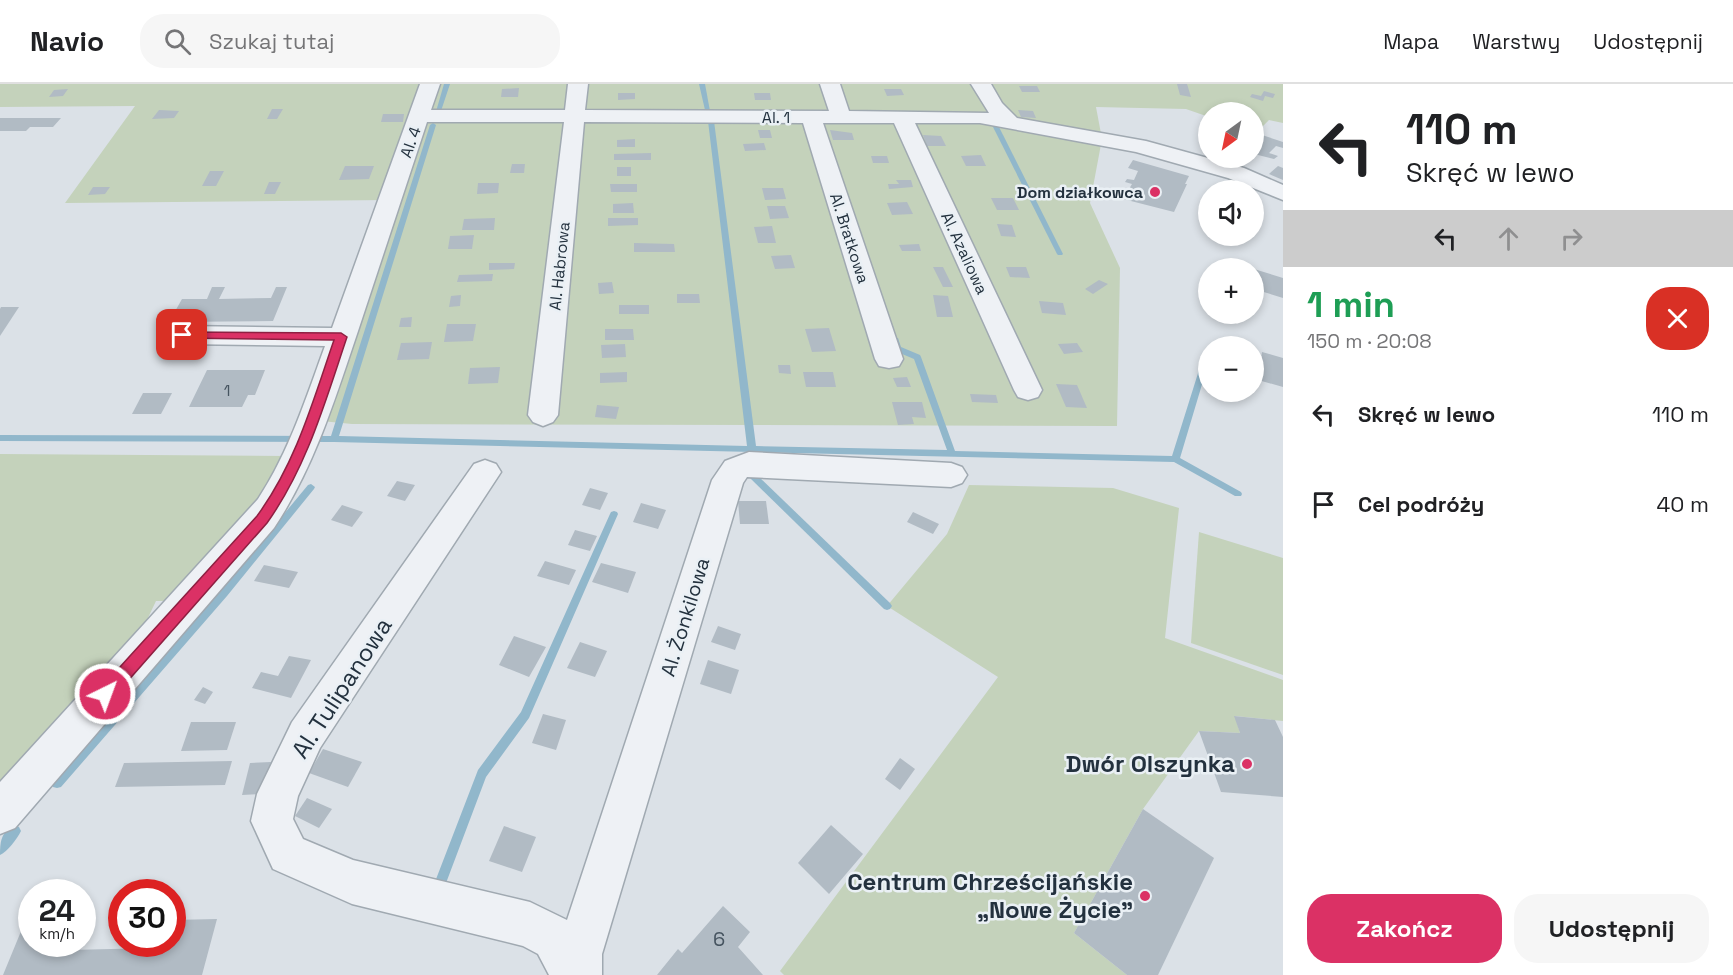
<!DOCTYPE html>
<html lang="pl">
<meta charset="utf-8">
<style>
body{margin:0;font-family:"Space Grotesk",sans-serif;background:#f6f6f6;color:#202124;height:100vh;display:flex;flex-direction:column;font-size:22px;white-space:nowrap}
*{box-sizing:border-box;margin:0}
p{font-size:20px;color:#757577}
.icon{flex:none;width:33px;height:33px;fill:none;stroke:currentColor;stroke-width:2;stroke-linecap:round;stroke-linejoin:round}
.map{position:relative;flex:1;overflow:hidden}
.drawer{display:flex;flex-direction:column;background:#fff;width:450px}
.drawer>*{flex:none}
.banner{background:#fff;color:#202124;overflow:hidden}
.needle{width:39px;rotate:213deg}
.controls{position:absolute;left:1198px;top:18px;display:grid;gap:12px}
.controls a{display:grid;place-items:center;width:66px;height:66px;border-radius:50%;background:#fff;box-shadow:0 3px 9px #0003;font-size:30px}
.speed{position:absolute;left:18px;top:795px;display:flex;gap:12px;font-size:30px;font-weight:700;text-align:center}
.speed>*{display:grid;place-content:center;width:78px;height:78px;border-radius:50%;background:#fff;box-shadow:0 3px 9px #0003;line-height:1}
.speed small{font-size:15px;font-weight:400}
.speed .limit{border:9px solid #d22;background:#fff;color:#111}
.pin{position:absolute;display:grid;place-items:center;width:51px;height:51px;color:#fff;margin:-26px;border-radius:12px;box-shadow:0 3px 9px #0006}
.me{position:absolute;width:66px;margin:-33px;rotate:42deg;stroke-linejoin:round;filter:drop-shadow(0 0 4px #0008)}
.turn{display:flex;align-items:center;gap:21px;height:126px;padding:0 24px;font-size:27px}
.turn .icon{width:78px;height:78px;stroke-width:2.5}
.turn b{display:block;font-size:42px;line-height:51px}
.lanes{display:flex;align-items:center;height:57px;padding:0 24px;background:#0003;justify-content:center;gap:30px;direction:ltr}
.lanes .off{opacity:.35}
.round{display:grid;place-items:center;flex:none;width:63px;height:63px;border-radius:24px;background:#f6f6f6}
.overview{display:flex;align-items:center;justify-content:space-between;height:102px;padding:0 24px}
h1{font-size:36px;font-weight:800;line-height:45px;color:#1e9e55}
.action{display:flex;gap:12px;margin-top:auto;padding:12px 24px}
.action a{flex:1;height:69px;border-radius:24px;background:#db3165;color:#fff;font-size:24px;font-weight:800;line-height:69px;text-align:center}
.action a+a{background:#f6f6f6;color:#202124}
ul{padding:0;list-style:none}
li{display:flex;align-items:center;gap:18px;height:90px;padding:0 24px}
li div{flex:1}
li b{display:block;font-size:22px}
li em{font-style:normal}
header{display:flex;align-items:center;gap:36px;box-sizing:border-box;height:84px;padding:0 30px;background:#fff;border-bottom:2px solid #e0e0e0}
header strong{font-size:28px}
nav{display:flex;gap:33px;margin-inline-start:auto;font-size:21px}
.search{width:420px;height:54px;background:#f6f6f6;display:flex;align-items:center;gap:15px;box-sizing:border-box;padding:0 21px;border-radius:24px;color:#757577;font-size:22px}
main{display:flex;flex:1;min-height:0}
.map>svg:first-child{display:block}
.green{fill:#c4d2bb}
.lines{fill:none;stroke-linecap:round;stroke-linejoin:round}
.stream{fill:#91b7cb;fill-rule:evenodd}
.building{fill:#b1bbc4}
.minor-casing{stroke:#a0a9b1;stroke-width:3}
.minor{fill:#eef1f5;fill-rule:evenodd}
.route{fill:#db3165;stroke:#8e2042;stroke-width:1.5}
.poi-dot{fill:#db3165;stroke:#eaf0f5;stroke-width:2}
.labels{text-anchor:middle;stroke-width:5;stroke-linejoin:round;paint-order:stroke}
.far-street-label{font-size:16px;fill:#23313e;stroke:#eaf0f5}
.far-poi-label{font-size:16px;font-weight:bold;fill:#23313e;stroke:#eaf0f5;text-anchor:end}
.number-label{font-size:16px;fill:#465460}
.street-label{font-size:20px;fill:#23313e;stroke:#eaf0f5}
.near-number-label{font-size:20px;fill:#465460}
.near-street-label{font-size:24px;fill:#23313e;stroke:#eaf0f5}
.near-poi-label{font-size:24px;font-weight:bold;fill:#23313e;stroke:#eaf0f5;text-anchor:end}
</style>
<header>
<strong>Navio</strong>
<div class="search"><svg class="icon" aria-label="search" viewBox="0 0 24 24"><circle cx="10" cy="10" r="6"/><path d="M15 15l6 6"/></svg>Szukaj tutaj</div>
<nav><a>Mapa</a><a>Warstwy</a><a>Udostępnij</a></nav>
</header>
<main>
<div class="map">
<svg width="1283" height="891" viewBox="0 0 1283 891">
<rect width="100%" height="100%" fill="#dbe1e7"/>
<g class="green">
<polygon points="0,0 1283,0 1283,39 1269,36 1256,49 1254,48 1254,28 1209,28 1209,33 1186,25 1096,23 1102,55 1090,119 1120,184 1117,342 352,340 311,336 389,116 65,119 135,22 0,23"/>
<polygon points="0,370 286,372 264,414 166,517 156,517 146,538 144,556 0,711"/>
<polygon points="969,401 1113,404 1179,424 1165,554 1283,596 1283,637 1235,632 1240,649 1199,647 1143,725 1074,849 1127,891 784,891 780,887 998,593 887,522 947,450"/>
<polygon points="1199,448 1283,474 1283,591 1191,559"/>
</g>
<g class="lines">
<g class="stream">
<polygon points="444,0 450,0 440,30 435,31"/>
<polygon points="699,0 705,0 710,27 705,26"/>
<polygon points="711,35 714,37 756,362 947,366 914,275 895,267 891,256 895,254 898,254 901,263 920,271 921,273 955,367 1172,372 1199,286 1209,279 1209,286 1206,287 1180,374 1241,408 1242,410 1241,412 1235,412 1174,378 334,358 0,357 0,351 331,352 430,41 433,39 436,41 339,352 747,362 708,37"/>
<polygon points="993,40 998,41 1063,170 1062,171 1058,171 1057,170 992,41"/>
<polygon points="753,389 756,390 890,519 892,522 890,525 887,526 884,525 750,394 749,392"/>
<polygon points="311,400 315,403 314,405 227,512 61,703 57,704 53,703 51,699 53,695 221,506 308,401"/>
<polygon points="614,427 617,428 618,430 529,634 486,693 443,807 439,809 435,807 433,803 478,686 521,628 610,430 611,428"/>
<path d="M 15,741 L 19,743 L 21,747 C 17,755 8,767 0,771 C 0,757 1,748 15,741 Z"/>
</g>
</g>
<g class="building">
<polygon points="1177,0 1187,0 1191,13 1180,11"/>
<polygon points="1019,2 1037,2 1040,8 1022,8"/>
<polygon points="519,4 518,13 501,13 502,5"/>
<polygon points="68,5 63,12 49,13 54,6"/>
<polygon points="884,5 901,5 904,11 887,12"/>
<polygon points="1264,7 1275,10 1273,14 1265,12 1263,17 1250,13 1252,10 1261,12"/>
<polygon points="618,9 635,9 635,15 618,16"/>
<polygon points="754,9 770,9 771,16 755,16"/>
<polygon points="272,25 283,25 277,35 267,35"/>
<polygon points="159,26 179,27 174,34 152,35"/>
<polygon points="1018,26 1033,27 1036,34 1021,33"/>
<polygon points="383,30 404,30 403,38 381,38"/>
<polygon points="0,34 61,34 53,43 30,43 26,47 0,47"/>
<polygon points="758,46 770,46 772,54 760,54"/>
<polygon points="830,46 852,49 854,56 833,56"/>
<polygon points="923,51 941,52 946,62 927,62"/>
<polygon points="1262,51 1283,58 1283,64 1276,62 1269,69 1278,72 1274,75 1254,70 1254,59"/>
<polygon points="635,55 635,63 617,63 617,56"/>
<polygon points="764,59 766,66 745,67 743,60"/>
<polygon points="651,69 651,76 614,76 614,70"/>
<polygon points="981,71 986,82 966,82 961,72"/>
<polygon points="871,72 887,72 889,79 873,79"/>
<polygon points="1133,76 1189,92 1185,100 1187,100 1174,128 1123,115 1132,100 1125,98 1127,95 1134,96 1138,87 1128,84"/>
<polygon points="512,80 525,80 524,89 510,89"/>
<polygon points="345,82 374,82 369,95 339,96"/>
<polygon points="1278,82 1283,84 1283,96 1269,90"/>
<rect x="617" y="83" width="14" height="9"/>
<polygon points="210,87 224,87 216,102 202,102"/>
<polygon points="896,96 911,96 913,103 889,105 888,100 899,100"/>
<polygon points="269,98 281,98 275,110 264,110"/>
<polygon points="478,99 499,99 498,109 477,110"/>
<polygon points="610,100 637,100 637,108 611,108"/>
<polygon points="93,103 110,103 105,110 88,111"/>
<polygon points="762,104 783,104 786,115 765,116"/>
<polygon points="991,114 1013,114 1019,126 997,126"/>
<polygon points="907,118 913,130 892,131 887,119"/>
<polygon points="633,119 634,129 613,129 613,120"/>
<polygon points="767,122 785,122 789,134 770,135"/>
<polygon points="495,134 494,146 462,146 464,135"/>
<polygon points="608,134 638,134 638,141 608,142"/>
<polygon points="997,140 1012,141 1016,153 1001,152"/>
<polygon points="772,142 776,159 758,159 754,143"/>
<polygon points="474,151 472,165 448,165 450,152"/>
<polygon points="634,159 674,160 675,168 634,168"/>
<polygon points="919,160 921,167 902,167 899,161"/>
<polygon points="791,171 795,184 775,185 771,172"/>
<polygon points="489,179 515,179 514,185 489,186"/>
<polygon points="933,183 943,183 953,203 943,203"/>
<polygon points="1006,183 1026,183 1030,194 1010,193"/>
<polygon points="1254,185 1283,194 1283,214 1254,205"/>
<polygon points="493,190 492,197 457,198 459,191"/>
<polygon points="1099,196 1108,200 1093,210 1085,205"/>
<polygon points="612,198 614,209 599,210 598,199"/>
<polygon points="212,203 225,203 219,215 271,214 276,203 287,203 273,237 169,238 182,215 207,215"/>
<polygon points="677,210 699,210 700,219 677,219"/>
<polygon points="461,211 460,222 449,223 451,212"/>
<polygon points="933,211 948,212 953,233 937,233"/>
<polygon points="1039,217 1063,219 1066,231 1042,229"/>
<rect x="619" y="221" width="30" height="9"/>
<polygon points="1,223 19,223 0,252 0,225"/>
<polygon points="1222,230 1240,230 1236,240 1220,235"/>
<polygon points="412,233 411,243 399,243 401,234"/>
<polygon points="447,240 476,240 473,257 444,258"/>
<polygon points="829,244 836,267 812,268 805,245"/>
<polygon points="605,245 633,245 634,256 605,256"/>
<polygon points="432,258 429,275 397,276 401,259"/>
<polygon points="1077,259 1083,268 1064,270 1058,260"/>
<polygon points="625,260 626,273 602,274 601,261"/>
<polygon points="1262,268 1283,274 1283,303 1258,296"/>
<polygon points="778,281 790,281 791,290 779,289"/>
<polygon points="500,283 498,299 468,300 470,284"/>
<polygon points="207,286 265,286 255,311 248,311 242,323 189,323"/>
<polygon points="627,288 627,298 600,299 600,289"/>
<polygon points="803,288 833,288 836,303 806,303"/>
<polygon points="907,293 911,303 897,303 893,294"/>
<polygon points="1056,300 1077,301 1087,324 1066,323"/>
<polygon points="143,309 172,309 161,330 132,330"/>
<polygon points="970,310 996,311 998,319 972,318"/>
<polygon points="892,318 922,318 926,334 912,333 914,340 898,341"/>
<polygon points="597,321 619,323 616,335 595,333"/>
<polygon points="397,397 415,401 405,417 387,412"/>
<polygon points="590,404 608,409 600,426 582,421"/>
<polygon points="738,417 766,417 769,440 740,440"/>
<polygon points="641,419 666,426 658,445 633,438"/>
<polygon points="342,421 363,428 352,443 331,436"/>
<polygon points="913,428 939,440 933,450 907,438"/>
<polygon points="575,446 597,452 590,467 568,461"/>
<polygon points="545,477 576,486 569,501 537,492"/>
<polygon points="601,479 636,488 628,509 592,498"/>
<polygon points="264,481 298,488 289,504 254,497"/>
<polygon points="718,542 741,550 735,566 711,558"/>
<polygon points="514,552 546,563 529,593 499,581"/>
<polygon points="580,558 607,567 595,593 567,584"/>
<polygon points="289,572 311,576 291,614 252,604 261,588 278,592"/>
<polygon points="708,576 739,586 731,610 700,600"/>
<polygon points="203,603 213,608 205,620 194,616"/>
<polygon points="543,630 566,636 556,666 532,659"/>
<polygon points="1234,632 1275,636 1283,653 1283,713 1221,708 1199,647 1240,649"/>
<polygon points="191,638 236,638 227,666 181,667"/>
<polygon points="323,665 362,678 348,703 309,689"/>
<polygon points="900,674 915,685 900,706 885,695"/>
<polygon points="232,677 225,701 115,703 124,679"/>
<polygon points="271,678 263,710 242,711 250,679"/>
<polygon points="307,714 332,725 319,744 295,732"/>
<polygon points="1143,725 1214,774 1158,891 1127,891 1074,849"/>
<polygon points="831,741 863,770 829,810 798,779"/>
<polygon points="504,742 536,753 522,788 489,777"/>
<polygon points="723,822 750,848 738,863 763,891 657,891 678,865 682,869"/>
<polygon points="217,835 202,891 3,891 24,840 32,840 32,860 73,860 70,866 152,864 153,860 172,860 172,836"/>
</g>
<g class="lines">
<defs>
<g id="minor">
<path d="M 420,0 L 440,0 L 431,26 L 565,26 L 568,0 L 588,0 L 585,26 L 829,27 L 820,0 L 840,0 L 849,27 L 989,29 L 971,0 L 991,0 L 1002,19 L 1017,34 L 1146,57 L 1244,84 L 1283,101 L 1283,116 L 1228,94 L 1136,68 L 980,39 L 915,39 L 1042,306 L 1038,313 L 1028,316 L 1018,313 L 1014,306 L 894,39 L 823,39 L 903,275 L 899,282 L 889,284 L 879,282 L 875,275 L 803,39 L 584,38 L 558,331 L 553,338 L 543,342 L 533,338 L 528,331 L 564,38 L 427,38 C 404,108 381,177 358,247 C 335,315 314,384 274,444 L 15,744 L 0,750 L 0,698 L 258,415 C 289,368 306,314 325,262 L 182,260 L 172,257 L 168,251 L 172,245 L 182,242 L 332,244 Z"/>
<polygon points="749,368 951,379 962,383 967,391 962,399 951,403 747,393 743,399 602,870 602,891 549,891 538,870 523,862 352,820 273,785 251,737 257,710 292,638 474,380 485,376 496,380 501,388 320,664 298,712 293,735 303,755 353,776 530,818 567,836 712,396 725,377"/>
</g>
</defs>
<use href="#minor" class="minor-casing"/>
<use href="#minor" class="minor"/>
</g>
<path class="route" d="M 182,248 L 341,249 L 347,253 C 325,318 307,383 267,439 L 111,616 L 105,618 L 100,616 L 97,610 L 100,605 L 257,432 C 296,379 313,317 334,256 L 178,254 L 177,251 Z"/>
<g class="poi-dot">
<circle cx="1155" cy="108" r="6"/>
<circle cx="1247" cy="680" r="6"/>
<circle cx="1145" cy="812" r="6"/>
</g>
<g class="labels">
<g class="far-street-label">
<text x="776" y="39">Al. 1</text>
<text transform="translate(410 58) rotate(-70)" y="6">Al. 4</text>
<text transform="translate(850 154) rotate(72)" y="6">Al. Bratkowa</text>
<text transform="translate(965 169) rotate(65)" y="6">Al. Azaliowa</text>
<text transform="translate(559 182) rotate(-84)" y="6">Al. Habrowa</text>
</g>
<g class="far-poi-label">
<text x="1143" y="114">Dom działkowca</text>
</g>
<g class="number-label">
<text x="227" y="312">1</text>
</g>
<g class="street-label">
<text transform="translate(685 533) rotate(-73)" y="7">Al. Żonkilowa</text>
</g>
<g class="near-number-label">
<text x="719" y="862">6</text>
</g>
<g class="near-street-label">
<text transform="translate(342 604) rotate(-57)" y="8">Al. Tulipanowa</text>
</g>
<g class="near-poi-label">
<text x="1235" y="688">Dwór Olszynka</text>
<text x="1133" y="806">Centrum Chrześcijańskie<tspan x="1133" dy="28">„Nowe Życie”</tspan></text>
</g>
</g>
</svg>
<div class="controls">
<a><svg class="needle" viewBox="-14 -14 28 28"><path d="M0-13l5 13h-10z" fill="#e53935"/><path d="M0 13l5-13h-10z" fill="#757577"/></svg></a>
<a><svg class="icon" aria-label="sound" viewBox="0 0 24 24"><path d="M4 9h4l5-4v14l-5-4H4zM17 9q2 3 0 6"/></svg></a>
<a>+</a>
<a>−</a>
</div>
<div class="speed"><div>24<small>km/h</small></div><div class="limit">30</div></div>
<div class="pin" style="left:182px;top:251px;background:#d93025"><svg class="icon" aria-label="arrive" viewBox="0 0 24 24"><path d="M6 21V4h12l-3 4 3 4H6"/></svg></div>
<svg class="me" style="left:105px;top:610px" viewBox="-20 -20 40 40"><circle r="17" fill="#db3165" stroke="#fff" stroke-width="3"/><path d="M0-11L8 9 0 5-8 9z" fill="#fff"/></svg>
</div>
<section class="drawer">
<div class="banner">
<div class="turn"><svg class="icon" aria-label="left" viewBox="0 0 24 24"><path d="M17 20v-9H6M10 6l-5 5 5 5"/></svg><div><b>110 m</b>Skręć w lewo</div></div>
<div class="lanes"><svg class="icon" aria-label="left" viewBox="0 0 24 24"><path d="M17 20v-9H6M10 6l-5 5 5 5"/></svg><svg class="icon off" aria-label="ahead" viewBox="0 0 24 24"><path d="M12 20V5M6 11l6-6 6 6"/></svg><svg class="icon off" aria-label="right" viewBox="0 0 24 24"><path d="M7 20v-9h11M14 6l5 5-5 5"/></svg></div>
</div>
<div class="overview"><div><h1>1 min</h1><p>150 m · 20:08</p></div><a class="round" style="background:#d93025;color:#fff"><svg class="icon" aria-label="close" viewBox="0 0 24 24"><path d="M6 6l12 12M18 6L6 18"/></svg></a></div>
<ul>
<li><svg class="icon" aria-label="left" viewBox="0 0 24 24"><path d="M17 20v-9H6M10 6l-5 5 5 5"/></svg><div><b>Skręć w lewo</b></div><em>110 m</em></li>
<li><svg class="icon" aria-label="arrive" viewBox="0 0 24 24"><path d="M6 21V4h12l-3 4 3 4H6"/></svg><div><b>Cel podróży</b></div><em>40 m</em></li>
</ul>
<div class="action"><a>Zakończ</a><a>Udostępnij</a></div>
</section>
</main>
